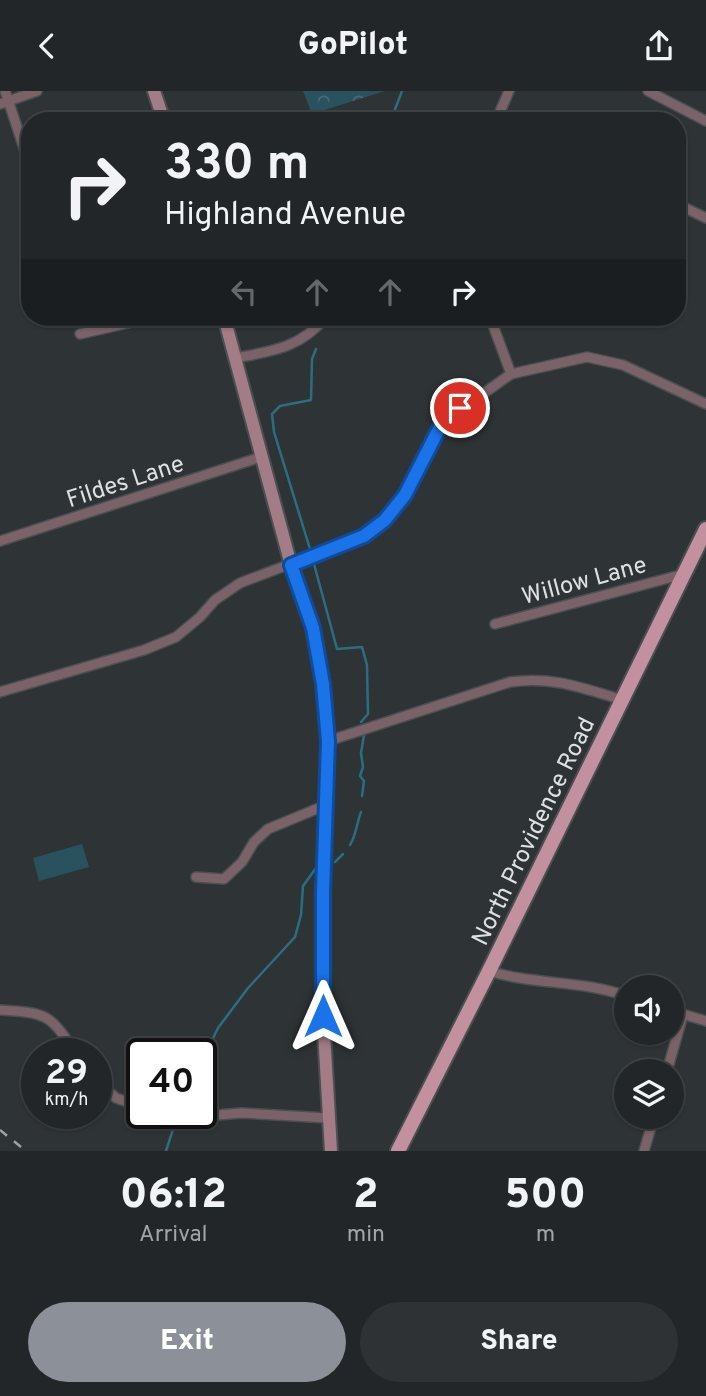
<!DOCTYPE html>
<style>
body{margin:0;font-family:Overpass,sans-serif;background:#2e3234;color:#f1f3f6;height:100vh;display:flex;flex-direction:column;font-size:26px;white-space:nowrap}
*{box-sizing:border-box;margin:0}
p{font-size:23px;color:#a2a5a8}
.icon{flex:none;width:38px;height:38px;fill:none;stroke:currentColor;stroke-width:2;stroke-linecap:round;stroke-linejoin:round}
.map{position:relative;height:1060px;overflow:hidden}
.details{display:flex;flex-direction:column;background:#222628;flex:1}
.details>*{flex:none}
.banner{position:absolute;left:21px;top:21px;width:665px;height:214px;border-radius:28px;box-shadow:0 2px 5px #0004,0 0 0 2px #3f4345;background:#222628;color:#f1f3f6;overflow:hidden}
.controls{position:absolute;left:614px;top:884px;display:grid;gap:14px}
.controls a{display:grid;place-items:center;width:70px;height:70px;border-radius:50%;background:#222628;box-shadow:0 2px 5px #0004,0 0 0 2px #3f4345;font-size:35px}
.speed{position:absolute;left:21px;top:947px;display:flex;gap:14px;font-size:35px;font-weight:700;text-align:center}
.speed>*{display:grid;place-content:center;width:91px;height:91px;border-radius:50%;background:#222628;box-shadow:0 2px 5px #0004,0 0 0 2px #3f4345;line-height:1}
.speed small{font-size:18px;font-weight:400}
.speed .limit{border:4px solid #111;border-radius:10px;background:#fff;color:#111}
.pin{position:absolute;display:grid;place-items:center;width:60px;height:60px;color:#fff;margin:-30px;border:4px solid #fff;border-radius:50%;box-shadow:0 2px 7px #0007}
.me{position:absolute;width:77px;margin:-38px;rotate:0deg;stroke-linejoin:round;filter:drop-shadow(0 0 5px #0008)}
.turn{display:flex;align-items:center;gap:24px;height:147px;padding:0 28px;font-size:32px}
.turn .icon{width:91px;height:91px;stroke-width:2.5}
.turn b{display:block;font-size:49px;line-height:60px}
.lanes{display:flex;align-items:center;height:66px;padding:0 28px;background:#0003;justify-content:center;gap:35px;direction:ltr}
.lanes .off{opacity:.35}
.eta{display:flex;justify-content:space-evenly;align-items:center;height:119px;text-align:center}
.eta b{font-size:42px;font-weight:800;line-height:49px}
.action{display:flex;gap:14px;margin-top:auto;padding:14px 28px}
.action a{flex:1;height:80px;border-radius:42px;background:#8c9099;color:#fff;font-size:28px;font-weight:800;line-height:80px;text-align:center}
.action a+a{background:#2e3234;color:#f1f3f6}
header{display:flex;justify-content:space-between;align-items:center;height:91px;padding:0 28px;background:#222628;font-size:32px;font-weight:800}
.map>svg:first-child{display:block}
.park{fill:url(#park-crowns)}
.pitch{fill:#2a515e}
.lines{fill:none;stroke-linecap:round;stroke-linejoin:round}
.stream{stroke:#2b6e84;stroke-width:2.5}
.street-casing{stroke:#4a4f51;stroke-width:12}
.secondary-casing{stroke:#4a4f51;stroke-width:16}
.primary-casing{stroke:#4a4f51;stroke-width:18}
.street{stroke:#7b6269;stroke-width:9}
.secondary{stroke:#a37c87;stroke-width:12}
.primary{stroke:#c2909e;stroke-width:14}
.rail{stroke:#9ea2a4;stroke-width:2.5;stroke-dasharray:9 9;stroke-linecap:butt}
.route-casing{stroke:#114b97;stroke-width:18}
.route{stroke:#1a73e8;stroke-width:12}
.labels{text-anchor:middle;stroke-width:7;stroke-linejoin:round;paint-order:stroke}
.street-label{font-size:24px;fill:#dde1e2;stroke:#2e3335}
</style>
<header><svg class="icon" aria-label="back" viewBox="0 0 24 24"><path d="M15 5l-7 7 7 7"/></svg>GoPilot<svg class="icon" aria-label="share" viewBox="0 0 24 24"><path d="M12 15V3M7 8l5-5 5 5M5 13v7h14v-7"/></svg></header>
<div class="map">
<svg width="706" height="1060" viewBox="0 0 706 1060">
<defs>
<pattern id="park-crowns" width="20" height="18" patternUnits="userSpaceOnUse" patternTransform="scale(1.75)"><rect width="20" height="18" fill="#2a515e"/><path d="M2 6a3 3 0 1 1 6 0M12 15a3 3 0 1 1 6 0" fill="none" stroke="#486a75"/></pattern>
</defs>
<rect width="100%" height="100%" fill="#2e3335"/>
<polygon class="park" points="303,0 385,0 312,23"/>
<polygon class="pitch" points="82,753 89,776 39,790 33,767"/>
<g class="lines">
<g class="stream">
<polyline points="388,30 394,21 402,0"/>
<polyline points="310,458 274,341 272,323 280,315 311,309 312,268 316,258"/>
<polyline points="314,473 337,558 362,556 367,574 368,623 361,631"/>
<polyline points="362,705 364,690 360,685 363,676 361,662 364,644"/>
<path d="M 350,754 C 356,745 357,731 361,721"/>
<polyline points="335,771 343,763"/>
<polyline points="201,972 218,937 248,897 295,846 301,824 303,795 316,777"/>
<polyline points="166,1060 176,1029"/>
</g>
<defs>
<g id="street">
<polyline points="5,0 30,75"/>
<polyline points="648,0 706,30"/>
<polyline points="0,13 37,0"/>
<polyline points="496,30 509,0"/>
<polyline points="677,113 706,127"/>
<polyline points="490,226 511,283"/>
<polyline points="80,243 154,226"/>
<path d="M 235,267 C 273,260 300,257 326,226"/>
<polyline points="0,450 261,366"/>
<polyline points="495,533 684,483"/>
<polyline points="0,601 144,559 176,546 200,526 215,509 240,492 364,445 385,429 405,404 442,332 511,283 587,266 623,274 706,313"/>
<path d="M 328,650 L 510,591 C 553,585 582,597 623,609"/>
<polyline points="196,786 224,788 242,771 254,751 268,738 326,714"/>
<path d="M 489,880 C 534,894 581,889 626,905"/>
<path d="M 0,919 C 49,922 49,923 76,962"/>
<polyline points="672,920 706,930"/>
<polyline points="667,980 683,924"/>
<polyline points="96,989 116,1007 142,1016"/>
<polyline points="162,1022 181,1027 241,1022 328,1027"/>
<polyline points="644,1060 654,1026"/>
</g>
<g id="secondary">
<polyline points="154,0 164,30"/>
<polyline points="224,226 291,474 313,537 323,593 328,650 323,801 323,925 331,1060"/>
</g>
<polyline id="primary" points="398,1060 489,880 706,438"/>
</defs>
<use href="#street" class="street-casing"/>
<use href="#secondary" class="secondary-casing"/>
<use href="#primary" class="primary-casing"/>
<use href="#street" class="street"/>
<use href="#secondary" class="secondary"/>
<use href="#primary" class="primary"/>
<polyline class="rail" points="0,1039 26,1060"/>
</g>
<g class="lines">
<defs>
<polyline id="route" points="323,925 323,801 328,650 323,593 313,537 291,474 364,445 385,429 405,404 442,332 460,317"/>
</defs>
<use href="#route" class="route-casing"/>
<use href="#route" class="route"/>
</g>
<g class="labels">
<g class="street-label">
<text transform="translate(125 390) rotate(-18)" y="8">Fildes Lane</text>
<text transform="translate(584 489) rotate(-15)" y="8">Willow Lane</text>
<text transform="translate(533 740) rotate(-64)" y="8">North Providence Road</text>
</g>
</g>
</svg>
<div class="controls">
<a><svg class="icon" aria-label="sound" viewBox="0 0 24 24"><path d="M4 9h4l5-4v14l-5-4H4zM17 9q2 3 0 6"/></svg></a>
<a><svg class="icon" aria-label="layers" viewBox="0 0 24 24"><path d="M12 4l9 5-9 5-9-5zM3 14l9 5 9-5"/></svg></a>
</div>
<div class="speed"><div>29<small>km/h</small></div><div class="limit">40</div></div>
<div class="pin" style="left:460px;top:317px;background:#d93025"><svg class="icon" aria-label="arrive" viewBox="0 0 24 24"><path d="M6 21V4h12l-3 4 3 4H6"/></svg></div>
<svg class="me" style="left:323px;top:925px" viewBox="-20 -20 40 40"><path d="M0-17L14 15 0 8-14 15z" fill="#1a73e8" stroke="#fff" stroke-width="4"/></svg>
<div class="banner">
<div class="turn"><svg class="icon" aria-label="right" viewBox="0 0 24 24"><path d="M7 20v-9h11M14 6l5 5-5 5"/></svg><div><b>330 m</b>Highland Avenue</div></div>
<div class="lanes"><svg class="icon off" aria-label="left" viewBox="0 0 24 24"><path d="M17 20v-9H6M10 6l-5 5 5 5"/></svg><svg class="icon off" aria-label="ahead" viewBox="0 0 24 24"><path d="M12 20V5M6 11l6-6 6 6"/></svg><svg class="icon off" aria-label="ahead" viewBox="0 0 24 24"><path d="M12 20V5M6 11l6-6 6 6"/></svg><svg class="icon" aria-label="right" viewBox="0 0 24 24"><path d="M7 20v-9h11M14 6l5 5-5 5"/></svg></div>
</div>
</div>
<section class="details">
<div class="eta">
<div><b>06:12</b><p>Arrival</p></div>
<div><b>2</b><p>min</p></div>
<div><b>500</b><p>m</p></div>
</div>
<div class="action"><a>Exit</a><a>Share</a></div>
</section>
